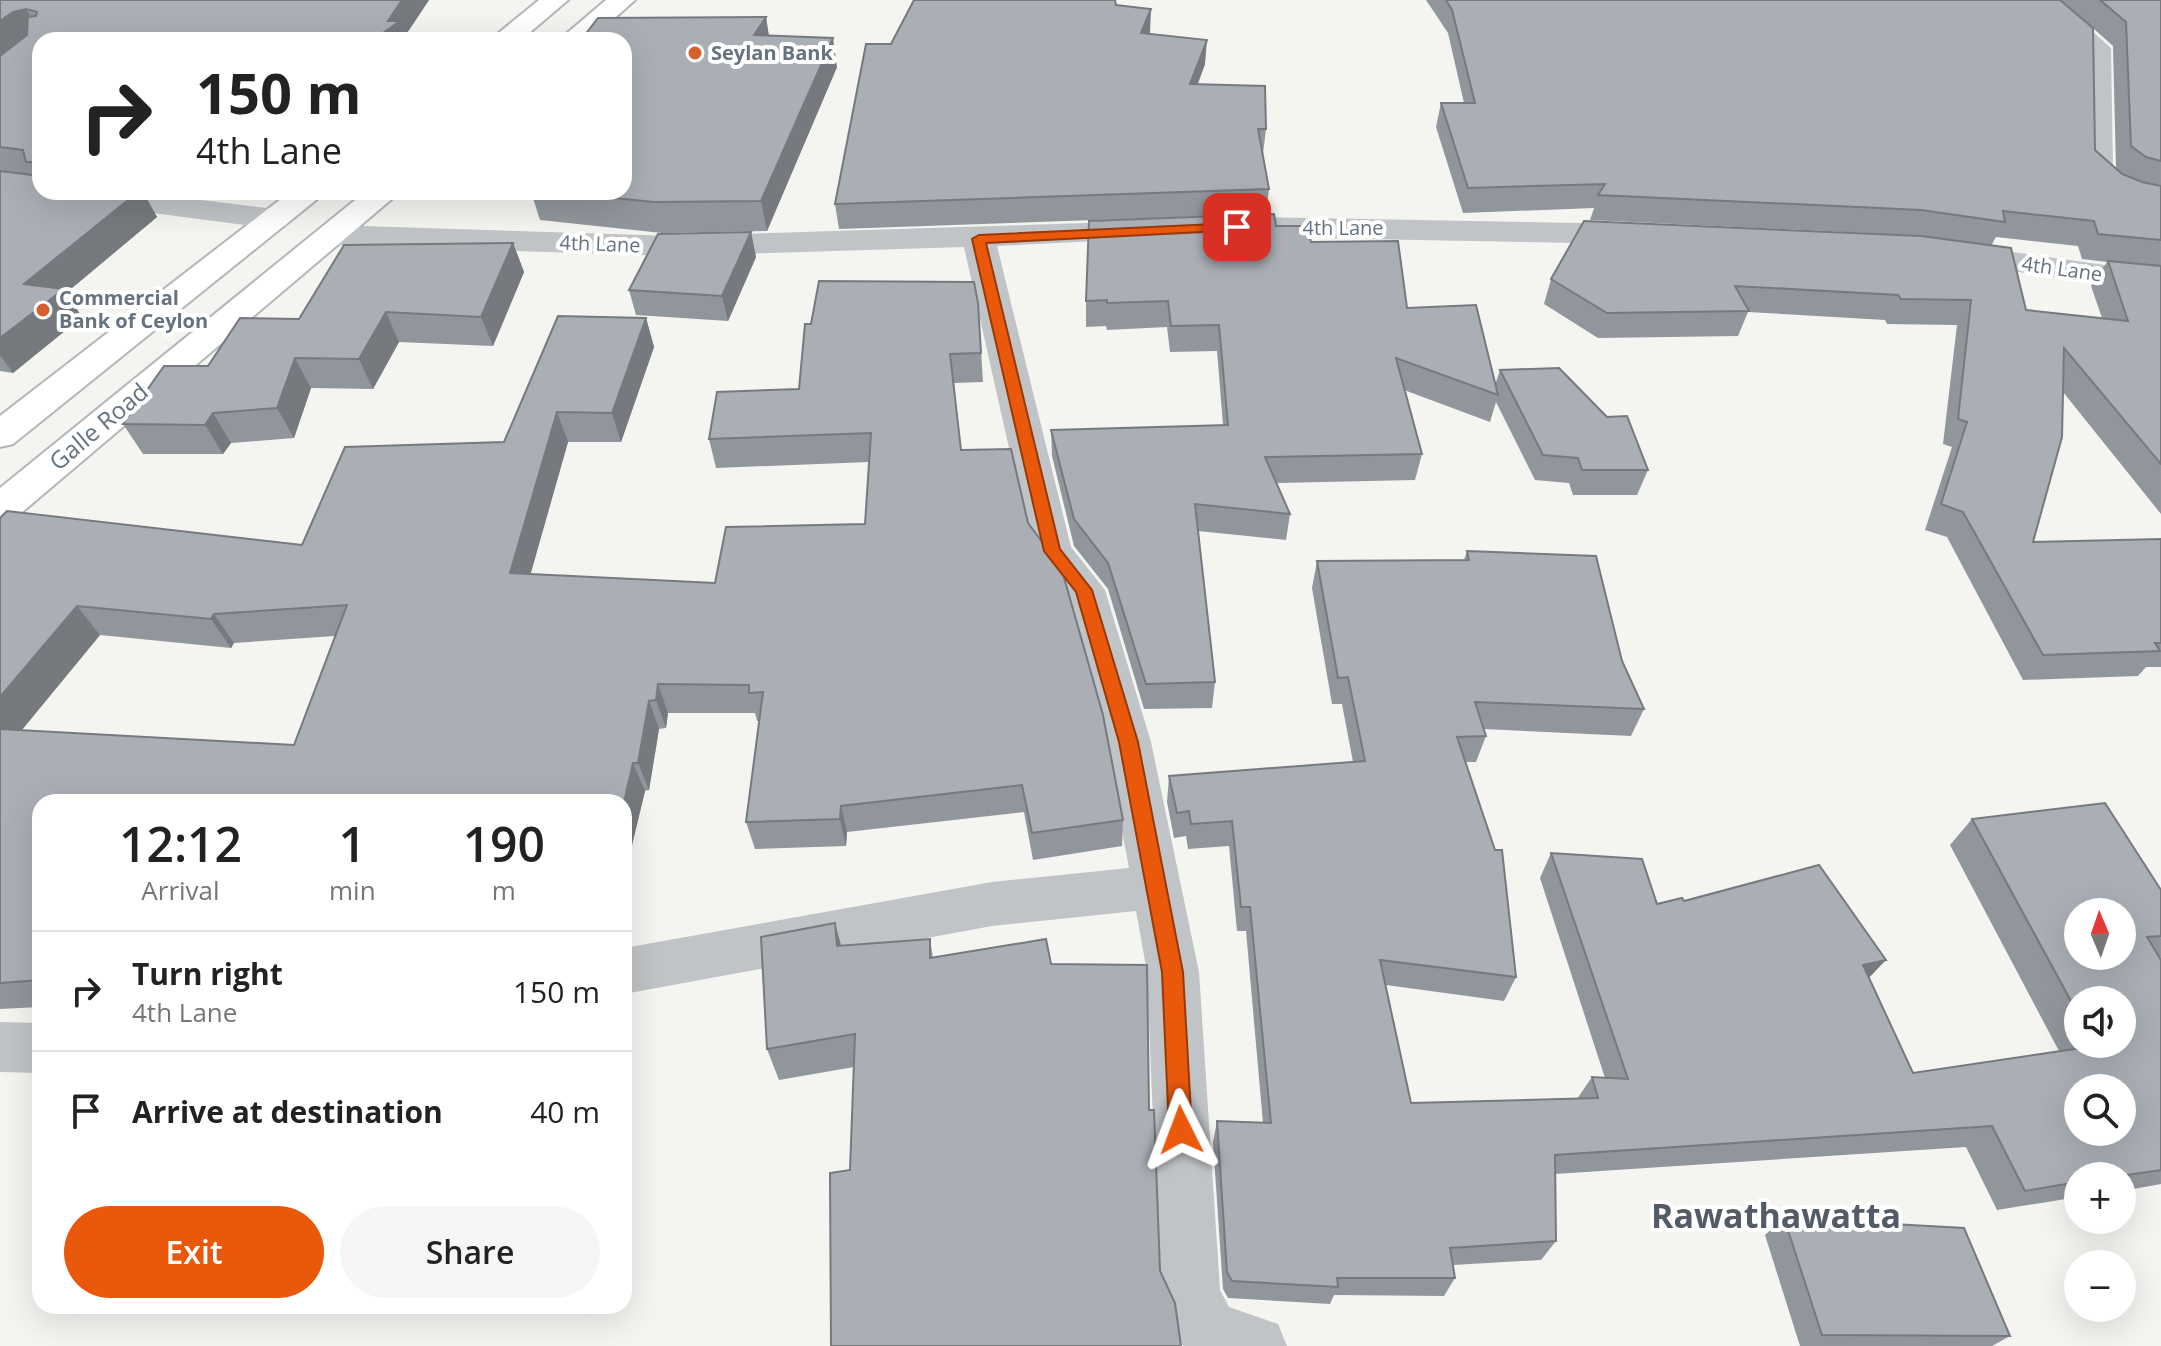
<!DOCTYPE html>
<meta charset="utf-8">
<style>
body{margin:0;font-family:"Open Sans",sans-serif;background:#f6f6f6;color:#222;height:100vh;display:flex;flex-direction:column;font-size:30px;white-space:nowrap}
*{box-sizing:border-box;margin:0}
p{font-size:26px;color:#767676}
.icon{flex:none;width:44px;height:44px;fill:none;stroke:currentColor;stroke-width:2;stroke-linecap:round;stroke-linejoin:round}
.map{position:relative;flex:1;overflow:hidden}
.drawer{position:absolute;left:32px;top:794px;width:600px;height:520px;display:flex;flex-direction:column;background:#fff;border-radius:24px;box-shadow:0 8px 32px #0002}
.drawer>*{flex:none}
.guide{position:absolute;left:32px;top:32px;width:600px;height:168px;border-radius:24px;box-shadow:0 8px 32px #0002;background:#fff;color:#222;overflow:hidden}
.needle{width:52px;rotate:358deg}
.controls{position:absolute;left:2064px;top:898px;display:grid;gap:16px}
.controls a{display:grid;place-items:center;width:72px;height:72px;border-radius:50%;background:#fff;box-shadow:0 8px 32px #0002;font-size:40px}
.pin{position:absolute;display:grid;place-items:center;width:68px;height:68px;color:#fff;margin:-34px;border-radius:16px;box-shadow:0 4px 12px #0006}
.me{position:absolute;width:88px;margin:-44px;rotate:357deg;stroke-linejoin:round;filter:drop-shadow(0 0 6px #0008)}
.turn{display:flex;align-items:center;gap:28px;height:168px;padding:0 32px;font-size:36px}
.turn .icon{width:104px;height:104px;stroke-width:2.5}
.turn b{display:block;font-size:56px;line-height:68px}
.eta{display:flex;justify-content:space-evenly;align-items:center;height:136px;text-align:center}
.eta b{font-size:48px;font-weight:600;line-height:56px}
.action{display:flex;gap:16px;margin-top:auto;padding:16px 32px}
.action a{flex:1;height:92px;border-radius:48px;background:#ea580c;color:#fff;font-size:32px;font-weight:600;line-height:92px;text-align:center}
.action a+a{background:#f6f6f6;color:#222}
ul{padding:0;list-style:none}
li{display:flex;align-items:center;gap:24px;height:120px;padding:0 32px;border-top:2px solid #e0e0e0}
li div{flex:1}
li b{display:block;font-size:30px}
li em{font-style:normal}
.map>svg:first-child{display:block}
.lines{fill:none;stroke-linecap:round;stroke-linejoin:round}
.trunk-casing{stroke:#b3b6b9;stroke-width:4}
.minor{fill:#c0c4c7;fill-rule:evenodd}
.trunk{fill:#fff;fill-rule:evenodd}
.wall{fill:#91969c;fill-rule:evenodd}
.shaded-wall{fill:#767a7f}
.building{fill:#a9afb5;stroke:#767a7f;stroke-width:2;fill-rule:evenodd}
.route{fill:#ea580c;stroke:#983908;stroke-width:2}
.poi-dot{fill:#d75f2e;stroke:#fff;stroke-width:3}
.labels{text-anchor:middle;stroke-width:8;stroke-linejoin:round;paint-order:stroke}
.far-poi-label{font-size:20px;font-weight:bold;fill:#657380;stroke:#fff;text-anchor:start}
.far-street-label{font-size:20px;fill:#657380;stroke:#fff}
.street-label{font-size:24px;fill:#657380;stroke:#fff}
.near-quarter-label{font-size:34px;font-weight:bold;fill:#535c66;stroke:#fff}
</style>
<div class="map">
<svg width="2161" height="1346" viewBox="0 0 2161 1346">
<rect width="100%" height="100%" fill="#f4f5f1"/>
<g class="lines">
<defs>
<g id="trunk">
<polygon points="539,0 568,0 521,40 490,40"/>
<polygon points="606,0 635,0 590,40 559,40"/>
<polygon points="290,192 326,192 13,444 0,447 0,416"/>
<polygon points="365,192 400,192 14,519 0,523 0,488"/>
</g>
</defs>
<use href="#trunk" class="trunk-casing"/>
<g class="minor">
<path d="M 2048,2 L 2064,6 L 2111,48 L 2113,172 L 2129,184 L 2161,193 L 2161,211 C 2129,205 2102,202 2083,173 L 2083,50 L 2046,18 L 2035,10 L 2039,4 Z"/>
<polygon points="45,192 136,192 275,209 286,212 291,219 286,226 275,229 61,201 50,199"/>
<polygon points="1250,217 1637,224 1648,227 1653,234 1648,241 1637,244 1250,237 1239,234 1234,227 1239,220"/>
<polygon points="1149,221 1160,224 1165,231 1160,238 997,246 1071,547 1105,590 1151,742 1199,972 1220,1290 1229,1307 1278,1324 1287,1346 1183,1346 1160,1295 1147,972 1136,911 992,926 624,994 624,948 992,882 1129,868 1105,742 1064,595 1032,551 964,247 674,256 332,245 321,242 316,235 321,228 332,225 674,236"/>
<polygon points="1957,244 2133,269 2161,270 2161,290 2133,289 1945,261 1941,254 1945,247"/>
<polygon points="0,1022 40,1023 40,1073 0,1072"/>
</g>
<use href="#trunk" class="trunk"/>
</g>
<g class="wall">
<polygon points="0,0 429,0 405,36 40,40 40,192 143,192 157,217 66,293 82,317 13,373 0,371"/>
<path d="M 1426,0 L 2161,0 L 2161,514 L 2063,392 L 2033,542 L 2161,539 L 2161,667 L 2146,667 L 2138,676 L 2023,680 L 1947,537 L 1925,530 L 1952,447 L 1943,444 L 1957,325 L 1887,324 L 1885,320 L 1748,312 L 1738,336 L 1598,338 L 1544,304 L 1551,279 L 1908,235 L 1590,220 L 1594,208 L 1463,213 L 1436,127 L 1441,103 L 1464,103 L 1448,33 ZM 2063,3 L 2066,4 L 2113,46 L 2116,169 L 2095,150 ZM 1996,237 L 2078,246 L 2082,259 L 2107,262 L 2091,286 L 2102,318 L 2026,310 L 1991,246 Z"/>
<polygon points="1116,5 1150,34 1205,64 1198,84 1266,129 1263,154 1269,189 1266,214 839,229 835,204 891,44"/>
<polygon points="766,17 769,36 837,67 767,231 662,233 540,220 531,192 624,192"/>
<polygon points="161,192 229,192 219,199"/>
<polygon points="1276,226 1311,242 1407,308 1495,385 1500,370 1648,470 1637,495 1573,495 1569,483 1535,480 1496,402 1490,422 1404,390 1422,454 1415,480 1277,483 1290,514 1286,540 1198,531 1215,682 1212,708 1144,709 1108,589 1074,546 1052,456 1051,430 1223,425 1217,351 1170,352 1167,327 1107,330 1106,326 1086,327 1086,301"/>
<polygon points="751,232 756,257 728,321 636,315 629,290"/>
<polygon points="513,243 524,272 493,346 399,342 373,389 311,388 294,438 231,443 223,454 143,454 123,424 208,366 299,319"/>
<path d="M 978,303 L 983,382 L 954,383 L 961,450 L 1028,523 L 1123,820 L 1122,846 L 1033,860 L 1024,812 L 847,832 L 846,846 L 755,849 L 746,822 L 759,721 L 757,721 L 755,713 L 668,713 L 666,728 L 659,729 L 649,790 L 645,791 L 624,878 L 624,802 L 40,802 L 40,1007 L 0,1009 L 0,518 L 302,545 L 504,442 L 646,318 L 654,347 L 621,442 L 568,442 L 530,574 L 715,583 L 865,524 L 869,462 L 716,468 L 709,439 L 799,389 ZM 100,635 L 231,648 L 234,643 L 335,636 L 294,745 L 22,730 Z"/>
<path d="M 1467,551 L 1622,661 L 1644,709 L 1631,736 L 1484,729 L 1486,736 L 1476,762 L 1466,762 L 1516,977 L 1504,1001 L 1386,985 L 1411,1103 L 1577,1099 L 1592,1077 L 1605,1078 L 1540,878 L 1551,853 L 1657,904 L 1684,901 L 1869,978 L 1913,1073 L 2059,1051 L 1950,845 L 1972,819 L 2161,890 L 2161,957 L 2160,958 L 2161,960 L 2161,1184 L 2122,1191 L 2122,1176 L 2078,1176 L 2078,1197 L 1997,1210 L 1966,1147 L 1555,1174 L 1556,1241 L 1541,1260 L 1453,1265 L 1455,1278 L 1444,1296 L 1334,1295 L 1330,1304 L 1228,1298 L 1223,1289 L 1213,1142 L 1217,1121 L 1263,1123 L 1246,931 L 1237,931 L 1229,846 L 1188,849 L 1186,836 L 1174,838 L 1167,802 L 1169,776 L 1353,762 L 1342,704 L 1332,704 L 1312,588 L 1317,561 L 1464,560 ZM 2078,1000 L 2122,1044 L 2078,1044 Z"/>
<polygon points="930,939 933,958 850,1170 854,1067 779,1080 767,1049 841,946"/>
<polygon points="1784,1218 2010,1336 1992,1346 1800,1346 1765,1235"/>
</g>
<g class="shaded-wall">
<polygon points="402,0 429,0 405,36 407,40 373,40"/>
<polygon points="26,9 41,35 0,59 0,21 13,12"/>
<polygon points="1151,9 1150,33 1141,57 1141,33"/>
<polygon points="766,17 770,45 754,35"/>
<polygon points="833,38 837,67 767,231 761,201"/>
<polygon points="1207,40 1205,64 1188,108 1190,84"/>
<polygon points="138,192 143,192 157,217 66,293 82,317 13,373 0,355 0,338 24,284"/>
<polygon points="215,192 229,192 219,199"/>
<polygon points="751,232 756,257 728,321 722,296"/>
<polygon points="513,243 524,272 493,346 481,317"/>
<polygon points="386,312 399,342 373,389 359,359"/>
<polygon points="646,318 654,347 621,442 612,413"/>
<polygon points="295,358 311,388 294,438 277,408"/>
<polygon points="557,412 568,442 523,601 510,573"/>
<polygon points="213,413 231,443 223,454 205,425"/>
<polygon points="77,606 100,635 1,755 0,754 0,697"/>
<polygon points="214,614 234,643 231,648 211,619"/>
<polygon points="658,684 668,713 666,728 656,700"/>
<polygon points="649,701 659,729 649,790 638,763"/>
<polygon points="633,763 645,791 624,878 624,802"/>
<polygon points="841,806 847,832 846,846 840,819"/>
<polygon points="835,923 844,956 837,946"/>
<polygon points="1886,960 1864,983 1863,965"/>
</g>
<g class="building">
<polygon points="0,0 402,0 388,21 400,21 373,40 40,40 40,162 26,162 23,150 0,147 0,56 27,35 28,17 36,16 37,12 26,9 13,12 0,21"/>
<polygon points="914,0 1115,0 1116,5 1151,9 1141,33 1207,40 1190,84 1265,86 1266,129 1258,129 1269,189 835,204 866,44 891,44"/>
<polygon points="1446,0 2060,0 2093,28 2095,150 2122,174 2142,182 2161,186 2161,240 2098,234 2094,221 2003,211 2005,222 1921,210 1598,195 1605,184 1468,188 1441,103 1475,103 1452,10"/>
<polygon points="2100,0 2161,0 2161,161 2146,157 2131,146 2126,22"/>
<polygon points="766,17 754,35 833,38 761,201 654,202 554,192 624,192 624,40 581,40 598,18"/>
<polygon points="0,171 40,176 40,192 138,192 24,284 64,289 0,338"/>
<polygon points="1274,214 1276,226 1307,226 1311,242 1398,241 1407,308 1476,305 1498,395 1396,358 1422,454 1265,457 1290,514 1195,504 1215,682 1146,684 1108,563 1074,519 1051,430 1228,425 1219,325 1171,326 1168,301 1107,303 1107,300 1086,301 1089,221"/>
<polygon points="1584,221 1921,236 2011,248 2026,310 2128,321 2108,261 2161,266 2161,464 2064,348 2062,437 2033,542 2161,539 2161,643 2155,643 2160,651 2043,655 1963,512 1941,504 1967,422 1958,419 1971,300 1901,299 1898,295 1735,286 1749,311 1607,313 1551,279"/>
<polygon points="751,232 722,296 629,290 658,234"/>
<polygon points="513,243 481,317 386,312 359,359 295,358 277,408 213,413 205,425 123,424 164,366 208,366 240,318 299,319 344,245"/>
<polygon points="819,281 974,282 978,303 981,353 950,354 961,450 1011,449 1028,523 1061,567 1103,715 1123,820 1032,833 1022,785 841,806 840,819 746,822 763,692 749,693 749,685 658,684 656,700 649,701 638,763 633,763 624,802 40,802 40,980 0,983 0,729 294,745 347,605 214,614 211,619 77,606 0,697 0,518 7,511 302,545 345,447 504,442 558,316 646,318 612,413 557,412 510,573 715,583 726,527 865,524 871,433 709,439 717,392 799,389 805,324 811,324"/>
<polygon points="1559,368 1607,417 1627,416 1648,470 1582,470 1578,458 1543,455 1500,370"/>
<path d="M 1467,551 L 1596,556 L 1622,661 L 1644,709 L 1475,702 L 1486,736 L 1457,737 L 1495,850 L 1502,850 L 1516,977 L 1380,960 L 1411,1103 L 1598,1098 L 1592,1077 L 1628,1079 L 1551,853 L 1642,859 L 1657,904 L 1682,898 L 1684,901 L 1819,865 L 1886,960 L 1863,965 L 1913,1073 L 2095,1046 L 2094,1044 L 2122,1044 L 2122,1000 L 2078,1000 L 2078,1014 L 1972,819 L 2105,803 L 2161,890 L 2161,936 L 2147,937 L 2161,960 L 2161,1170 L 2120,1176 L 2078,1176 L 2078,1182 L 2025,1191 L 1992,1126 L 1555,1155 L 1556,1241 L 1450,1248 L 1455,1278 L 1337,1278 L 1338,1287 L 1232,1281 L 1227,1272 L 1217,1121 L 1271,1123 L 1250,907 L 1241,907 L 1232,821 L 1191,824 L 1189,811 L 1177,813 L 1169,776 L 1365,761 L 1348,677 L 1338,678 L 1317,561 L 1469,560 ZM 2078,912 L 2122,912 L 2122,956 L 2078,956 ZM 2078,1088 L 2122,1088 L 2122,1132 L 2078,1132 Z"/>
<polygon points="835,923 837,946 930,939 930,958 1046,939 1051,964 1147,965 1149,1110 1154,1110 1160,1271 1175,1303 1181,1346 831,1346 830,1173 850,1170 855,1034 767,1049 761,937"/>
<polygon points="1784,1218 1964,1228 2010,1336 1822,1335"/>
</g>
<polygon class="route" points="1237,223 1242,225 1242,230 986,243 1060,549 1092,590 1138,742 1183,972 1192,1130 1189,1138 1181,1142 1173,1138 1169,1130 1162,972 1119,742 1076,592 1044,551 972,239 979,235"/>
<g class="poi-dot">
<circle cx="695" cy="53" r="8"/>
<circle cx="43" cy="310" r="8"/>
</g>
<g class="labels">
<g class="far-poi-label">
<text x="711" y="60">Seylan Bank</text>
<text x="59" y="305">Commercial<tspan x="59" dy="23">Bank of Ceylon</tspan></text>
</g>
<g class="far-street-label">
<text x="1343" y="235">4th Lane</text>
<text transform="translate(600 244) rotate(2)" y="7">4th Lane</text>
<text transform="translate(2062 269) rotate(8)" y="7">4th Lane</text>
</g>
<g class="street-label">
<text transform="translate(99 427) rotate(-40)" y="8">Galle Road</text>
</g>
<g class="near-quarter-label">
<text x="1776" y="1228">Rawathawatta</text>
</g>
</g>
</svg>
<div class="controls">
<a><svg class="needle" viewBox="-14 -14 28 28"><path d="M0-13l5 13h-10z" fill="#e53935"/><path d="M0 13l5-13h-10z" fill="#767676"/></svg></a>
<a><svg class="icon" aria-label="sound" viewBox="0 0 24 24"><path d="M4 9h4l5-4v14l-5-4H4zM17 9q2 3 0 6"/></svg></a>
<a><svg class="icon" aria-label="search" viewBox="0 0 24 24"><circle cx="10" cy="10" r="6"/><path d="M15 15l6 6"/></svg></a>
<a>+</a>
<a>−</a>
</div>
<div class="pin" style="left:1237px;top:227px;background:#d93025"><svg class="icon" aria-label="arrive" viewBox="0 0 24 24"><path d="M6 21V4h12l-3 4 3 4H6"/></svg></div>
<svg class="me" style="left:1181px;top:1130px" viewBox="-20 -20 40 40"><path d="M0-17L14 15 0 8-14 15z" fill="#ea580c" stroke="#fff" stroke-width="4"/></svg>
<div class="guide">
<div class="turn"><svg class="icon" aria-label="right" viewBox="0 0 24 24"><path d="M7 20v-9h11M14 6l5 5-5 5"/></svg><div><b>150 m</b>4th Lane</div></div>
</div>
<section class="drawer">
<div class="eta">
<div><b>12:12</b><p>Arrival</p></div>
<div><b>1</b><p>min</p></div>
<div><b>190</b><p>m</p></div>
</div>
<ul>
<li><svg class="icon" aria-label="right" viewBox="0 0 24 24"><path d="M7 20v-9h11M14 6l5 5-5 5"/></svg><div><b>Turn right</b><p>4th Lane</p></div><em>150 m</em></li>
<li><svg class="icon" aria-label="arrive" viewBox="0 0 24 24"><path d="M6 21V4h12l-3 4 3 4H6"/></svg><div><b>Arrive at destination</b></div><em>40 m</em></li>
</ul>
<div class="action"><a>Exit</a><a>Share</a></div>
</section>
</div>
